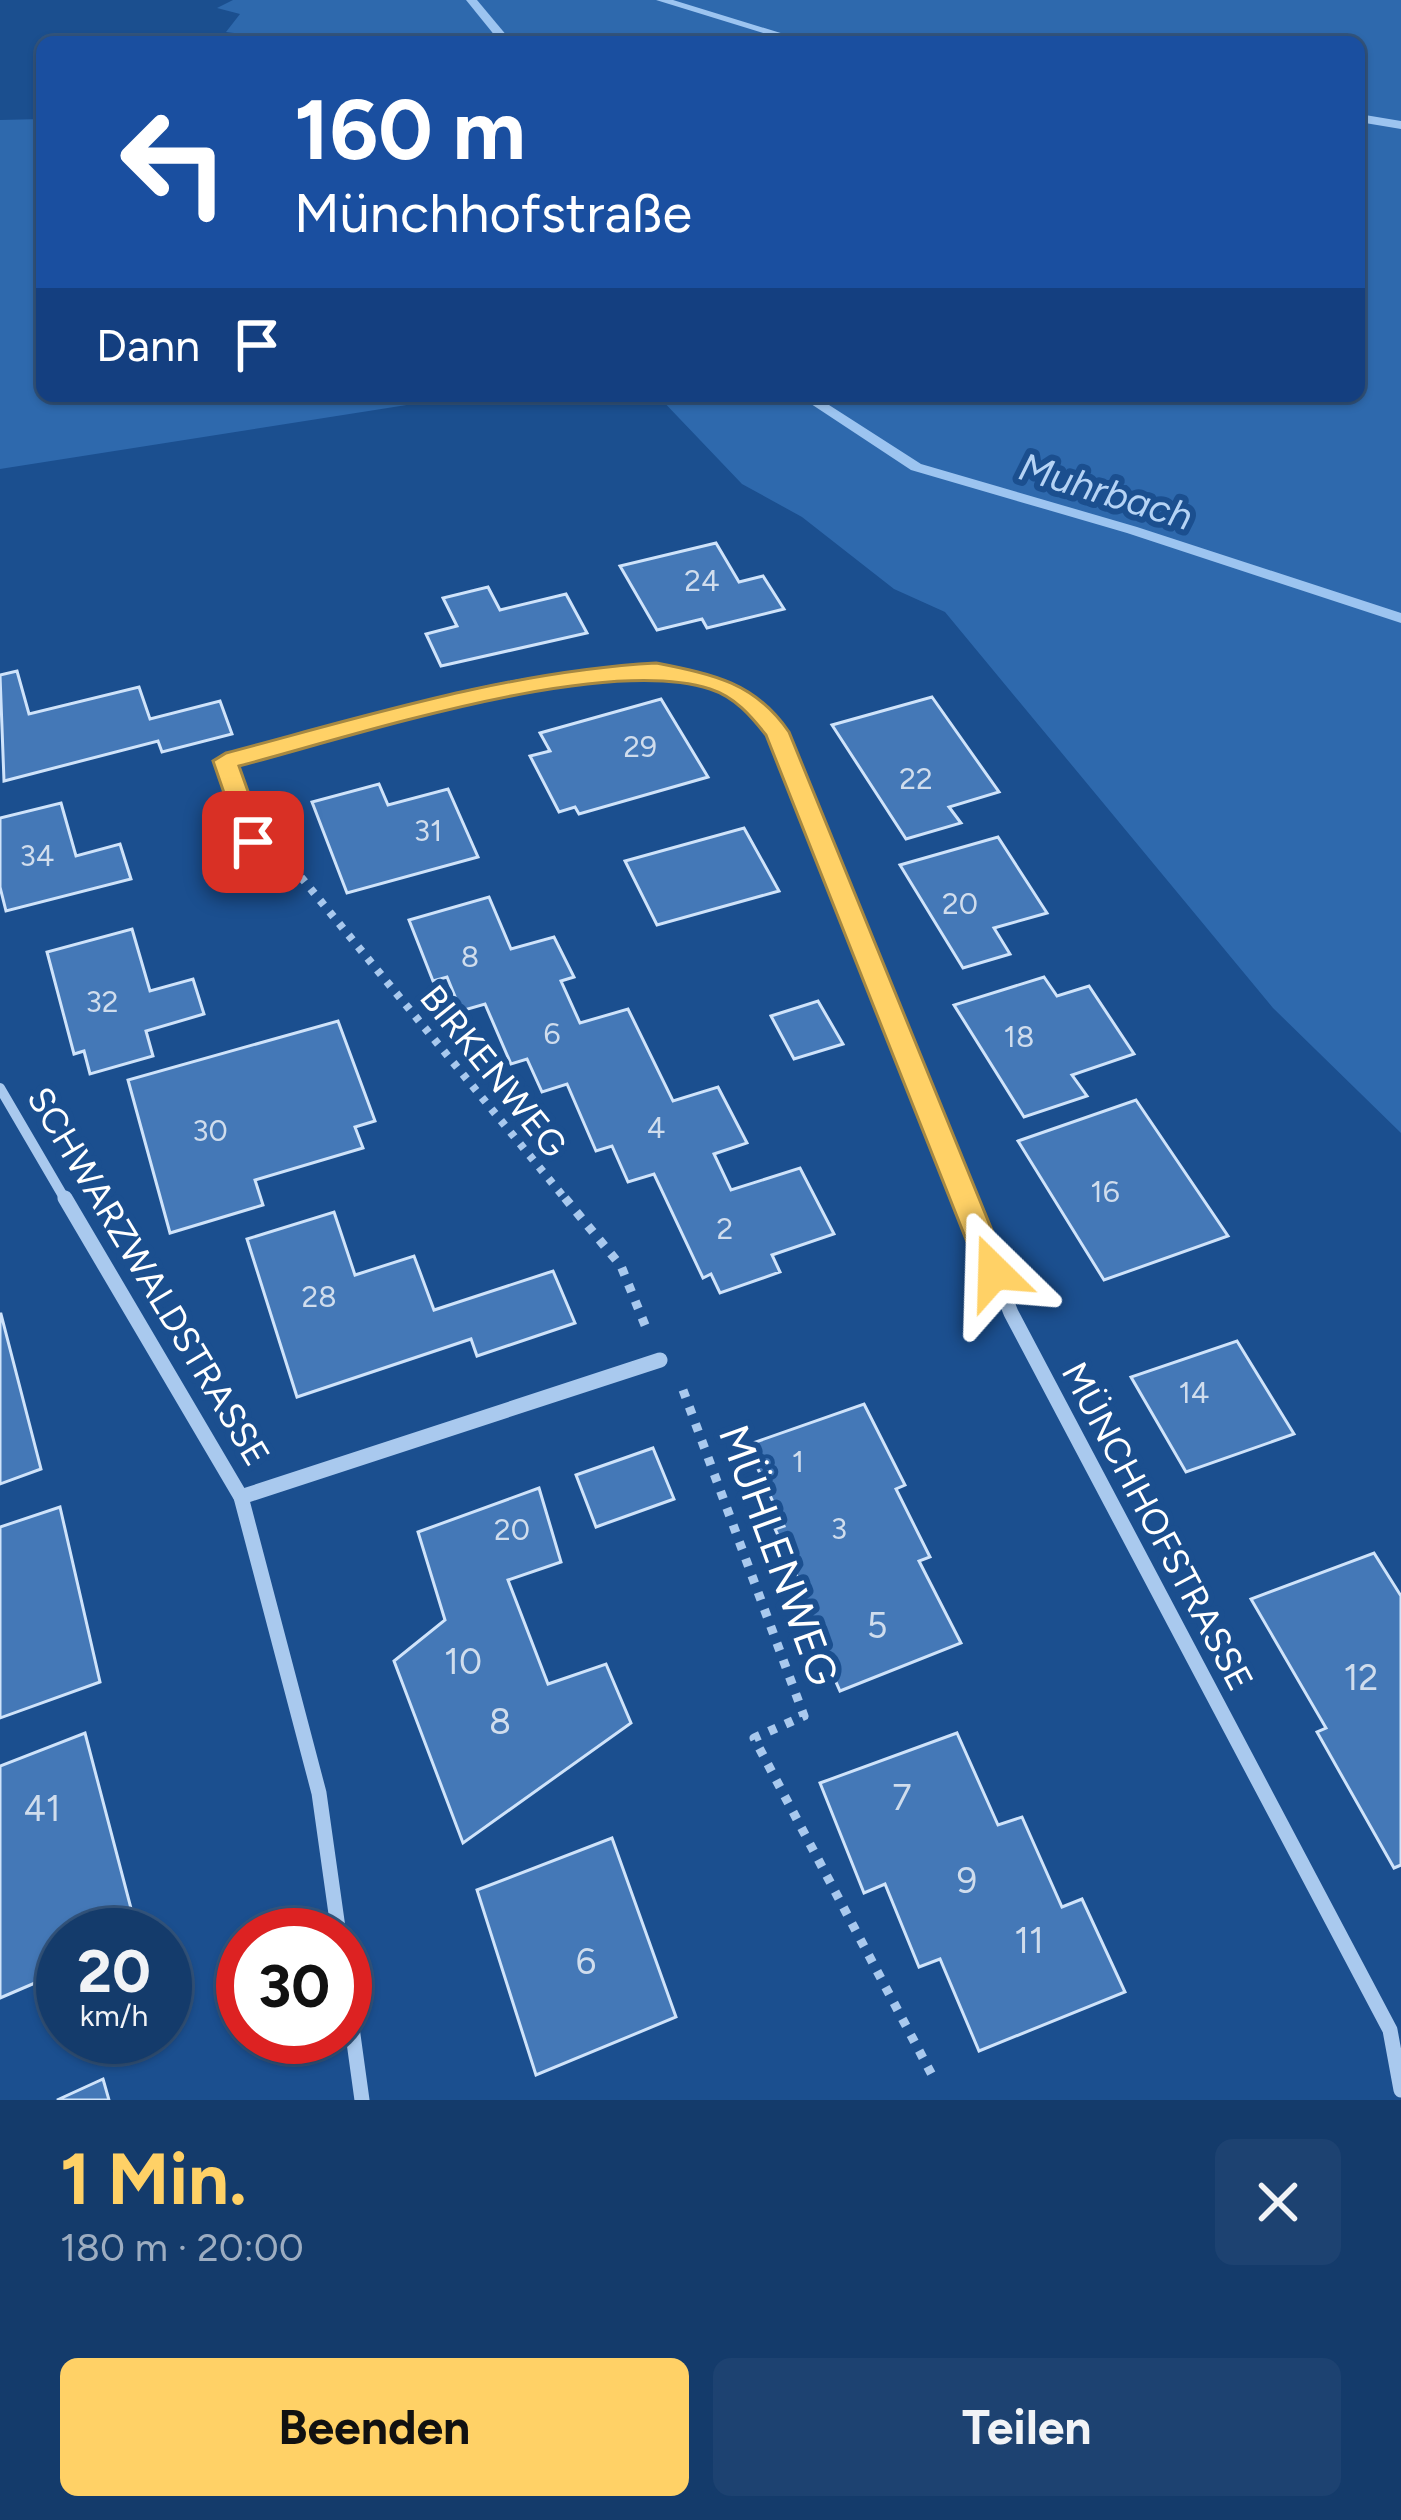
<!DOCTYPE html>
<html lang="de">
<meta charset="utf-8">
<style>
body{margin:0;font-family:Figtree,sans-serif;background:#1d4271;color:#f1f3f6;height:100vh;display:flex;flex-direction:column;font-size:45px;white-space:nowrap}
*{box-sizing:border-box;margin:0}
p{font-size:39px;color:#9dadc1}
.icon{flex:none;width:66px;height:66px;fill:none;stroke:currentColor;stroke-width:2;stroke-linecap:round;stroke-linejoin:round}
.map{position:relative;height:2100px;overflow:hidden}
.sheet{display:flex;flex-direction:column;background:#143b6b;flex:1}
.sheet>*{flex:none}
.banner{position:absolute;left:36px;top:36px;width:1329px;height:366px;border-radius:18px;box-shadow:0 3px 9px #0004,0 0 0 3px #33557e;background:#1a4fa0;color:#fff;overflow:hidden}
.speed{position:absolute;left:36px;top:1908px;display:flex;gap:24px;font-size:60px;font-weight:700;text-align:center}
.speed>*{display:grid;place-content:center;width:156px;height:156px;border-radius:50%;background:#143b6b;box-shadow:0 3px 9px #0004,0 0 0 3px #33557e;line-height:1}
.speed small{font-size:30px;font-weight:400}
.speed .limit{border:18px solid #d22;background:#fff;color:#111}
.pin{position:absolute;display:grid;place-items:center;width:102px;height:102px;color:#fff;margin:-51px;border-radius:24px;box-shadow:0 6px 18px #0006}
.me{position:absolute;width:132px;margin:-66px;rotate:338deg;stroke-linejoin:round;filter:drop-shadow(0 0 9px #0008)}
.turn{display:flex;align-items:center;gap:42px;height:252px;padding:0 60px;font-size:54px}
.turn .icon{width:156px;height:156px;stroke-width:2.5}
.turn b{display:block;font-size:84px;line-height:102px}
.then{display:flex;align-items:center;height:114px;padding:0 60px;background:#0003;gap:24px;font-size:45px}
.round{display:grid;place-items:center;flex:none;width:126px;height:126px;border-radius:18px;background:#1d4271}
.head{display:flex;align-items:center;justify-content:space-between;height:204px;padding:0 60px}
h1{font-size:72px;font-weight:700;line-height:90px;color:#ffd166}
.primary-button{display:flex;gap:24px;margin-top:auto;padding:24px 60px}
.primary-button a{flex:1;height:138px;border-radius:18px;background:#ffd166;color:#111;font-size:48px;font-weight:700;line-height:138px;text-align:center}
.primary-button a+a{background:#1d4271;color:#f1f3f6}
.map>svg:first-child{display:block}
.green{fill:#2e69ad}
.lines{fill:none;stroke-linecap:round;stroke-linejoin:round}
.stream{fill:#9cc4f0;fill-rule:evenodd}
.building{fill:#4478b7;stroke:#cfe3fa;stroke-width:3}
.path-far1{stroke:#a9c9ee;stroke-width:8;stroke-dasharray:6 9;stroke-linecap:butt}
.path{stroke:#a9c9ee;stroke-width:9;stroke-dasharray:8 10;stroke-linecap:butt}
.street-far1{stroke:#a9c9ee;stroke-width:10}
.street{stroke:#a9c9ee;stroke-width:15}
.route{fill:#ffd166;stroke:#a68842;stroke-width:3}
.labels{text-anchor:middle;stroke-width:12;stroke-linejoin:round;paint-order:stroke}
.number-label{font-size:30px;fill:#d0dded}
.street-label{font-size:36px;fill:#fff;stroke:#1b4f8f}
.near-number-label{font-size:36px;fill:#d0dded}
.water-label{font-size:39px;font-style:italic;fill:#b5d3f5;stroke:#1b4f8f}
.near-street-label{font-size:42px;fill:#fff;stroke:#1b4f8f}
</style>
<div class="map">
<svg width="1401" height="2100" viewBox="0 0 1401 2100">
<rect width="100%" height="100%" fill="#1b4f8f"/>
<g class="green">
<polygon points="233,0 1401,0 1401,1133 1273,1008 945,612 894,589 802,517 742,484 658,396 1359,396 1359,42 304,42 226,32 240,14 217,8"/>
<polygon points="42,119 42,396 464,396 0,469 0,120"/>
</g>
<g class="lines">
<g class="stream">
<polygon points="466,0 477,0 512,42 500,42"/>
<polygon points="656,0 673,0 810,42 792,42"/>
<polygon points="1359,114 1401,121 1401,129 1359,122"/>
<polygon points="799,396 815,396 921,464 1137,527 1401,613 1401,623 1127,533 911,470"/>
</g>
</g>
<g class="building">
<polygon points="716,543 739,582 763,576 784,609 707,628 702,619 657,630 620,566"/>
<polygon points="488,587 500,610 566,594 587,633 441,666 426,634 457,626 443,598"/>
<polygon points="17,671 29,714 139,687 150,719 220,701 232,734 162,752 158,741 4,781 0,675"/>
<polygon points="932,697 999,792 949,807 961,823 906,839 832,725"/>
<polygon points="661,699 708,777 579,814 575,807 559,812 530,756 550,751 540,733"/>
<polygon points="379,784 388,805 448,789 478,857 347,893 312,802"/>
<polygon points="61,803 76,856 120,844 131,879 6,911 0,887 0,818"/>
<polygon points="744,828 779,891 657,925 625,861"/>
<polygon points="998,837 1047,913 994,928 1010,954 963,968 900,865"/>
<polygon points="489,897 511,949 554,937 574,977 561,981 580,1023 628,1009 673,1101 718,1087 747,1143 714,1154 731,1190 800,1168 834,1234 772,1255 780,1272 720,1293 711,1274 703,1278 654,1174 628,1182 612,1146 596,1151 567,1084 542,1092 527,1059 511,1064 485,1004 461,1011 447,977 433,981 409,920"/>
<polygon points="132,929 150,991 193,979 204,1014 146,1031 153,1056 90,1074 84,1051 74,1054 47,952"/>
<polygon points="1044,977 1057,996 1089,986 1134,1054 1072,1075 1087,1096 1024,1117 954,1005"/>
<polygon points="818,1001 843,1044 794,1059 771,1016"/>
<polygon points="338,1021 375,1121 355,1127 363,1148 255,1180 263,1205 170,1233 128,1080"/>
<polygon points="1136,1100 1228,1236 1104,1280 1018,1141"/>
<polygon points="334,1212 355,1275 414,1256 434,1310 553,1271 575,1323 477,1356 471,1339 297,1397 247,1239"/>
<polygon points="1,1314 41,1469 0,1484 0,1314"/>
<polygon points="1237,1341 1294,1434 1186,1472 1131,1377"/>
<polygon points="864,1404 905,1485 896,1489 930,1557 919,1561 961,1643 840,1691 799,1599 806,1596 775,1529 784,1526 747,1445"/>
<polygon points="653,1448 674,1499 596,1527 576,1475"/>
<polygon points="539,1488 561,1562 508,1580 548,1684 606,1664 631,1723 463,1843 394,1661 445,1620 418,1532"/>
<polygon points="60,1507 100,1682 0,1718 0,1527"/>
<polygon points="1374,1553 1401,1596 1401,1865 1394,1868 1317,1732 1326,1728 1251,1599"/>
<polygon points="85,1733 138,1935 63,1935 63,1971 0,1998 0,1766"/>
<polygon points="957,1733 998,1825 1022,1817 1062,1907 1082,1899 1125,1992 979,2051 940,1959 919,1967 885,1884 864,1893 820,1783"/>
<polygon points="612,1838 676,2017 536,2075 477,1890"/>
<polygon points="103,2079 109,2100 57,2100"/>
</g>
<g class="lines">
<polyline class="path-far1" points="282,854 567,1201"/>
<g class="path">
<polyline points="565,1198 621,1266 647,1330"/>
<polyline points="683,1390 804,1716 754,1738 932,2075"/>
</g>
<g class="street-far1">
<path d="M 253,842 L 226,761 C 355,726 594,641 721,685 C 745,693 762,714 777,732 L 966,1201"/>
<polyline points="0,1088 66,1201"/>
</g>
<g class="street">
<polyline points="65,1198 241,1497 319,1793 339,1935"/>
<polyline points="965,1198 1011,1313 1390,2030 1401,2090"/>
<polyline points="241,1497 660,1360"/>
<polyline points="345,1977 362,2100"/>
</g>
</g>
<path class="route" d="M 656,663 C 712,674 755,682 789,732 L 1009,1272 L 1005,1281 L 994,1284 L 984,1281 L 979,1272 L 766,735 C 751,716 735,697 710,689 C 602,654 354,736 239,766 L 266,842 L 253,851 L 241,842 L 213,761 L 226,753 C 366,716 510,671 656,663 Z"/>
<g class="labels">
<g class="number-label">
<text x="702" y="591">24</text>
<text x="640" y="757">29</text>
<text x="916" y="789">22</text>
<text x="428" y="841">31</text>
<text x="37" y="866">34</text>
<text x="960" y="914">20</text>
<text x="470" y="967">8</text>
<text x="102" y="1012">32</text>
<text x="552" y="1044">6</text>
<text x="1019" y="1047">18</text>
<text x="656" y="1138">4</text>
<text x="210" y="1141">30</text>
<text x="1105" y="1202">16</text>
<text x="725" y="1239">2</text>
<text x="319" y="1307">28</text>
<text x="1194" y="1403">14</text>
<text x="798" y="1472">1</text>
<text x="839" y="1539">3</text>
<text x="512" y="1540">20</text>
</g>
<g class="street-label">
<text transform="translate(494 1071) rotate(51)" y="13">BIRKENWEG</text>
<text transform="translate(149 1276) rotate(59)" y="13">SCHWARZWALDSTRASSE</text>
<text transform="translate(1158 1526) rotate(62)" y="13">MÜNCHHOFSTRASSE</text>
</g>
<g class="near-number-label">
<text x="877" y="1638">5</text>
<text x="463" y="1674">10</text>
<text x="1361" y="1690">12</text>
<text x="500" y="1734">8</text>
<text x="902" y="1810">7</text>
<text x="42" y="1821">41</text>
<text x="967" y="1893">9</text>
<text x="1029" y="1953">11</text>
<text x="586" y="1974">6</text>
</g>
<g class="water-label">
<text transform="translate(1106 491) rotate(17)" y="14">Muhrbach</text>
</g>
<g class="near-street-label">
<text transform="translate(779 1555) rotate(70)" y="15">MÜHLENWEG</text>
</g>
</g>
</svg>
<div class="speed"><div>20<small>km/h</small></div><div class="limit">30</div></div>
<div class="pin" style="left:253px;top:842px;background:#d93025"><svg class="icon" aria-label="arrive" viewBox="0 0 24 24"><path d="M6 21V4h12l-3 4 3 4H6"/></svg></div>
<svg class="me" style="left:994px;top:1272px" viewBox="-20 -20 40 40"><path d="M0-17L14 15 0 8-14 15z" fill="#ffd166" stroke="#fff" stroke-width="4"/></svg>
<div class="banner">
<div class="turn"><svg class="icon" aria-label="left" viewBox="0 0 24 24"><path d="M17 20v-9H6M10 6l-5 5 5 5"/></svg><div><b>160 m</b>Münchhofstraße</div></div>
<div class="then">Dann<svg class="icon" aria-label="arrive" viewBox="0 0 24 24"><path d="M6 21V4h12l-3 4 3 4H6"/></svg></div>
</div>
</div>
<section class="sheet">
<div class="head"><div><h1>1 Min.</h1><p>180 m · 20:00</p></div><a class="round"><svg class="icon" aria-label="close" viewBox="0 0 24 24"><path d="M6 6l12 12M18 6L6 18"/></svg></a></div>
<div class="primary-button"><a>Beenden</a><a>Teilen</a></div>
</section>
